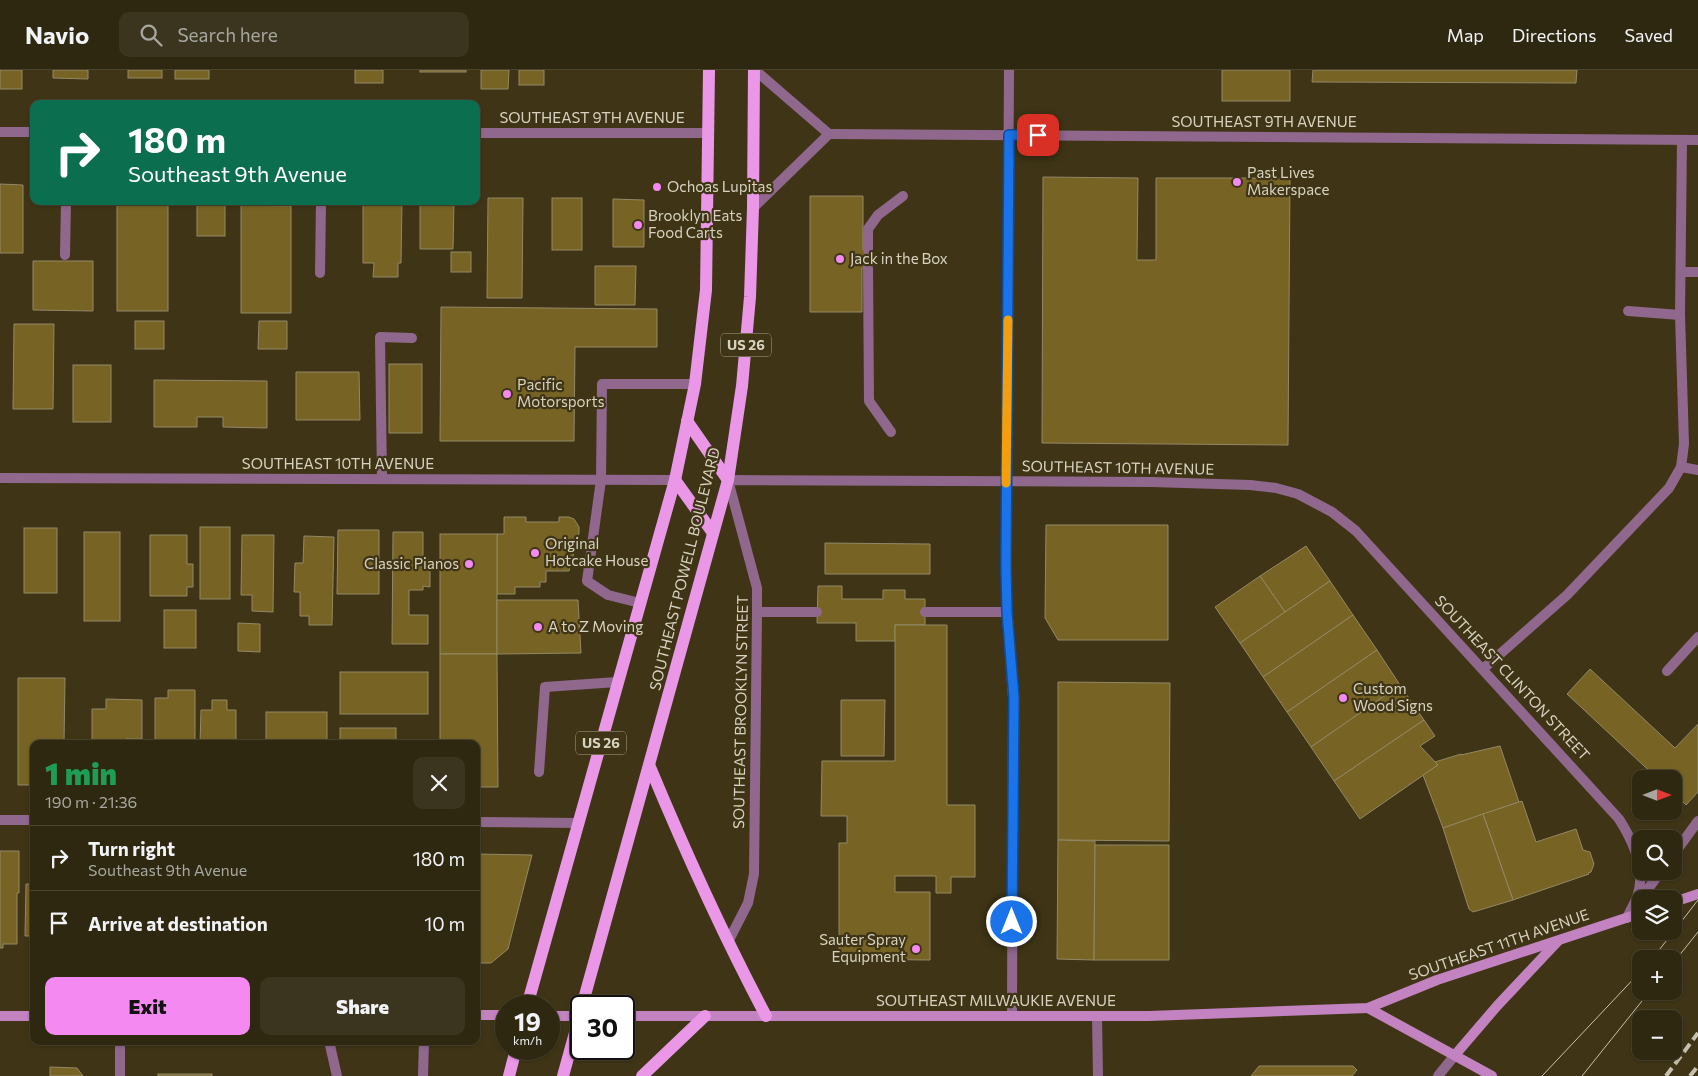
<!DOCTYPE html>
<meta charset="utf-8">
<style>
body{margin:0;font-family:Commissioner,sans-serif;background:#3b341e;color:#f1f3f6;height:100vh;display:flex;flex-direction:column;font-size:19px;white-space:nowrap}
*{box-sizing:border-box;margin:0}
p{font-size:16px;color:#a7a69f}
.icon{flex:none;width:28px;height:28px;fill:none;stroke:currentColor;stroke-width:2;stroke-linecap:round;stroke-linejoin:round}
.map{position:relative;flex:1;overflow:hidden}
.side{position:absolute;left:30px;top:670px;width:450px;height:305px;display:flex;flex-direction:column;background:#2f2810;border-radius:10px;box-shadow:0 1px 4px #0004,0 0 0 1px #4a4430}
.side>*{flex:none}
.hud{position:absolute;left:30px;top:30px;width:450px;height:105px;border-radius:10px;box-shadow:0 1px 4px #0004,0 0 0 1px #4a4430;background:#0b6e4f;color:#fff;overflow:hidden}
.needle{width:32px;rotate:90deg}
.buttons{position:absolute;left:1632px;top:700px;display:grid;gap:10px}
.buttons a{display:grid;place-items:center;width:50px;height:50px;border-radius:10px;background:#2f2810;box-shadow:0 1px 4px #0004,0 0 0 1px #4a4430;font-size:25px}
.speed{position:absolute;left:495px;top:925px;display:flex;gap:10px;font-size:25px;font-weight:700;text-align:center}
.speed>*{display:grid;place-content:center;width:65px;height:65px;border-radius:50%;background:#2f2810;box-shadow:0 1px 4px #0004,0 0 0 1px #4a4430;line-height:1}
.speed small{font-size:12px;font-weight:400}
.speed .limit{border:2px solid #111;border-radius:8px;background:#fff;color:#111}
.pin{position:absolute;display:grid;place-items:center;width:42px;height:42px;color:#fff;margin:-21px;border-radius:10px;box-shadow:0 2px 8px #0006}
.me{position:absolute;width:55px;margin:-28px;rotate:0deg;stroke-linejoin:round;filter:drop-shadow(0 0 4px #0008)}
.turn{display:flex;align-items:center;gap:18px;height:105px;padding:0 15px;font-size:22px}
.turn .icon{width:65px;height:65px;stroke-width:2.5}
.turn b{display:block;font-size:35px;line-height:42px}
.round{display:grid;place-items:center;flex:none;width:52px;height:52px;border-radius:10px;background:#3b341e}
.headline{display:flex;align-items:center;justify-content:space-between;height:85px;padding:0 15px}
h1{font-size:30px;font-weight:800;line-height:38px;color:#1e9e55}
.primary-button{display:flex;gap:10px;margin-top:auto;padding:10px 15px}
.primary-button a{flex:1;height:58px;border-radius:10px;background:#f389f1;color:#111;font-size:20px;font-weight:800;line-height:58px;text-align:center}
.primary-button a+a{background:#3b341e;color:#f1f3f6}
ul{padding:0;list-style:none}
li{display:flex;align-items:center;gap:15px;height:65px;padding:0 15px;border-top:1px solid #4a4430}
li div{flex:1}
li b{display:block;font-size:19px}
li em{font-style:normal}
header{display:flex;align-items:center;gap:30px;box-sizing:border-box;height:70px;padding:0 25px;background:#2f2810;border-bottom:1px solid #4a4430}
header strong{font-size:24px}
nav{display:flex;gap:28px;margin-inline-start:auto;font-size:18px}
.search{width:350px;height:45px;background:#3b341e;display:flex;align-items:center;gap:12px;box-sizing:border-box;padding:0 18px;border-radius:10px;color:#a7a69f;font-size:19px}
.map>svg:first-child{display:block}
.building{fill:#776425;stroke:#938866}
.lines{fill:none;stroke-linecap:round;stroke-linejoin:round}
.lane{stroke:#90688e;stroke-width:10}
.street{stroke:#90688e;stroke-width:10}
.secondary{stroke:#c283c0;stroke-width:10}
.primary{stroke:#e997e6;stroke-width:12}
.tram{stroke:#c6c1ae;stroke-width:1}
.rail{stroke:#c6c1ae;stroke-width:4;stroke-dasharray:10 5;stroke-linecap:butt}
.route-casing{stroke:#114b97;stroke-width:12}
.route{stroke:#1a73e8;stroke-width:9}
.slow{stroke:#f59e0b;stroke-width:9}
.poi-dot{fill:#f389f1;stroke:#3f3516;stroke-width:2}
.labels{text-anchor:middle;stroke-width:4.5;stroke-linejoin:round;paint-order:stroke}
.shield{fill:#3f3516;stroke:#a9a38d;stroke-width:1}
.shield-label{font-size:14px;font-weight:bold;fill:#d7d2c0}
.street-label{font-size:15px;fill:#d7d2c0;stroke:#3f3516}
.poi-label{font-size:15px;fill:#d7d2c0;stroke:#3f3516;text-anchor:start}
</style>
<header>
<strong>Navio</strong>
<div class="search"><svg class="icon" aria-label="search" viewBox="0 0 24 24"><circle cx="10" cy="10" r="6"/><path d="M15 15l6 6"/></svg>Search here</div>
<nav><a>Map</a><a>Directions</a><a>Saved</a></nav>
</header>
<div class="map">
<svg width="1698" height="1006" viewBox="0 0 1698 1006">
<rect width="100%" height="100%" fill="#3f3516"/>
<g class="building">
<rect x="0" y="0" width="22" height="19"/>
<polygon points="53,0 88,0 88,9 53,8"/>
<rect x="128" y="0" width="34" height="8"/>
<rect x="175" y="0" width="34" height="9"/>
<rect x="355" y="0" width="28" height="13"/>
<rect x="420" y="0" width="46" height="2"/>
<polygon points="481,0 509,0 508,19 481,19"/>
<rect x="519" y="0" width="25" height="15"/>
<rect x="1222" y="0" width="68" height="31"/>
<polygon points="1313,0 1577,0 1576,13 1312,12"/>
<polygon points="1043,107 1138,108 1137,190 1156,190 1156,108 1290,108 1288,375 1042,373"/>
<polygon points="0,114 23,115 23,183 0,183"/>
<polygon points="810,126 863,126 863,180 871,180 871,198 862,198 862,242 810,242"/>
<polygon points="488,128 523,128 522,228 487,228"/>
<rect x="552" y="128" width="30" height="52"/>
<polygon points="613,129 644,130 644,177 613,177"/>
<rect x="117" y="131" width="51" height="110"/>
<rect x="197" y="131" width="28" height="35"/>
<polygon points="363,131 402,131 401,193 398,193 398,207 373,207 374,193 363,193"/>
<polygon points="420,131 454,131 453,179 420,179"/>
<polygon points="241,135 291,136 291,243 241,243"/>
<rect x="451" y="182" width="20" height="20"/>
<polygon points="33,191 93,191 93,241 33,240"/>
<polygon points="595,196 636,196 635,235 595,235"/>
<polygon points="441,237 657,239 657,277 575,277 574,371 440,371"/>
<rect x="135" y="251" width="29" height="28"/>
<polygon points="259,251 287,251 287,279 258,279"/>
<polygon points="14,254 54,254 53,339 13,339"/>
<rect x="389" y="294" width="33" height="69"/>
<rect x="73" y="295" width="38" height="57"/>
<polygon points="296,302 359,302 360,350 296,350"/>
<polygon points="154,310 267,311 267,358 223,357 223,347 197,347 197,357 154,357"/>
<polygon points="504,447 526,447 526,452 559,452 559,447 569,447 574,449 579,457 579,463 569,501 546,501 546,512 540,512 540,517 515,517 515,524 497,524 497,464 504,464"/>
<polygon points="1046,455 1168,455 1168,570 1058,570 1045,548"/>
<rect x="200" y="457" width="30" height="72"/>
<rect x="24" y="458" width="33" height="65"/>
<polygon points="338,460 379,460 379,524 337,524"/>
<rect x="84" y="462" width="36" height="89"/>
<polygon points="393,462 423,462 423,490 430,490 430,517 423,516 423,520 409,520 409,545 428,545 428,574 392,574"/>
<rect x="440" y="464" width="57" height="120"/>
<polygon points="150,465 187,465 187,494 193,494 193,517 187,517 187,526 150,526"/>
<polygon points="242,465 274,465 273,542 252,541 252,525 241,525"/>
<polygon points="304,466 334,467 332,555 309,555 309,546 300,546 300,522 294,522 295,493 303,493"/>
<polygon points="825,473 930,474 930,504 825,504"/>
<polygon points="1306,476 1330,511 1285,542 1260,506"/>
<polygon points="1260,506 1285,542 1240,573 1215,537"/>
<polygon points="1330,511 1353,545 1263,607 1240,573"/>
<polygon points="818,516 842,516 842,529 883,529 883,520 905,520 905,529 925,529 925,555 895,555 895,571 856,571 856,553 817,553"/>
<polygon points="497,530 578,530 581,583 497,584"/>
<rect x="164" y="540" width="32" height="38"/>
<polygon points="1353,545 1377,580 1287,642 1263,607"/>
<polygon points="238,553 260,554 260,582 238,581"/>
<polygon points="895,555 947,555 947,735 975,735 975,807 951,807 951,823 936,823 936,806 895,806 895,822 930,822 930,890 839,889 839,773 847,773 847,746 821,746 822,691 895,691"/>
<polygon points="1377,580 1400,615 1311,677 1287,642"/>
<polygon points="440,584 497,584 498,717 476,717 476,674 440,674"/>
<polygon points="1590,599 1675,678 1698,654 1698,722 1686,735 1674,723 1674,709 1658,709 1567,624"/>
<rect x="340" y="602" width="88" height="42"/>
<polygon points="18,608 65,608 64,674 34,674 34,715 18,715"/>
<polygon points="1058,612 1170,613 1169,771 1058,770"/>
<polygon points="1400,615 1424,650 1334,711 1311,677"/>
<polygon points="168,620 195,620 195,674 155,674 155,628 168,628"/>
<polygon points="106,629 142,630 142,669 126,669 126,674 92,674 92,639 106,639"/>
<polygon points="212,630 227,630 227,640 236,640 236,674 200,674 201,640 212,640"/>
<polygon points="841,630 885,630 884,686 841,686"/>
<rect x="266" y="642" width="61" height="32"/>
<polygon points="1424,650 1435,666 1420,676 1438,695 1360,749 1334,711"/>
<rect x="340" y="658" width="56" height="16"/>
<polygon points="1500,676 1519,732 1443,758 1423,705 1438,695 1435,692 1461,684 1461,685"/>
<polygon points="1522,731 1536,772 1576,759 1583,780 1590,782 1594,794 1591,802 1588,803 1589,804 1513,830 1483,744"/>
<polygon points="1483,744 1513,830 1473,842 1469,839 1443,758"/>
<polygon points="1058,770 1095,771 1094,890 1057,889"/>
<polygon points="1095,775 1169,775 1169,890 1094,890"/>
<polygon points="0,781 19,781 19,823 17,823 17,874 3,874 3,878 0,878"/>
<polygon points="476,784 532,785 508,879 491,893 476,893"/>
<polygon points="26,814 34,814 34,866 25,866"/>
<polygon points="1259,996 1353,996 1357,1000 1352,1006 1251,1006"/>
<polygon points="50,997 77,998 83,1006 50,1006"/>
<rect x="158" y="1004" width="54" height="2"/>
</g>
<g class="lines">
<g class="lane">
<polyline points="868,180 868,159 878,145 903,126"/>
<polyline points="65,185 66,131"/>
<polyline points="868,198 869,331 891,362"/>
<polyline points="1681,202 1698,202"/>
<polyline points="320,203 321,131"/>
<polyline points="1628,241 1680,245"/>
<polyline points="1681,397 1698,400"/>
<polyline points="382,409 380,267 412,268"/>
<polyline points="640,533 608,525 587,511 601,410 602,314 695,314"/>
<polyline points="757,542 817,542"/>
<polyline points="925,542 1007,542"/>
<polyline points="1483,599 1567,525 1669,418 1681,397 1684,374 1680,245 1682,70"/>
<polyline points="1667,601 1698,567"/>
<polyline points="539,702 545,617 617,612"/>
<polyline points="1674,784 1698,751"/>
<polyline points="1635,837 1661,801"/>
<polyline points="1097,946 1098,1006"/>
<polyline points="329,971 337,1006"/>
<polyline points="423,1006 424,971"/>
</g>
<g class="street">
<polyline points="755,0 829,64"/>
<polyline points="1009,0 1006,496 1007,542 1013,628 1012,946"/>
<polyline points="0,62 34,62"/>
<polyline points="476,63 709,63"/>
<polyline points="829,64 1698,70"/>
<polyline points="753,138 829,64"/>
<polyline points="0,408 675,410"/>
<polyline points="0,750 34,750"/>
<polyline points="476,752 579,753"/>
<path d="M 728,872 L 748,833 L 754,804 L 757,542 L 757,518 L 728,410 L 1152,412 L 1250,415 L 1276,418 L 1298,424 L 1332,442 L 1356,461 L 1619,749 C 1633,771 1647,800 1637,827 C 1634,834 1630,841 1627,848"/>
<polyline points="120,1006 120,971"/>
<polyline points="1438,1006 1455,985"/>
</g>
<g class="secondary">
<polyline points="1674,832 1698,824"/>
<polyline points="1368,938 1492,1006"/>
<polyline points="476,945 506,945"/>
<polyline points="0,946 34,946"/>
<polyline points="549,946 581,946"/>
<polyline points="624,946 1149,946 1368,938 1437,910 1641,843"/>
<polyline points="1455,985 1497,936 1558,871"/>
</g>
<g class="primary">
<polyline points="687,351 728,410"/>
<polyline points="675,410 713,463"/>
<path d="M 650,697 C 685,781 723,865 766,946"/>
<polyline points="527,936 675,410 695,314 706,220 709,0"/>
<polyline points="582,936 728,410 742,316 750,227 753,138 754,0"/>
<polyline points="509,1006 516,979"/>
<polyline points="563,1006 581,941"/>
<polyline points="642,1006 705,946"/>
</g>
<g class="tram">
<polyline points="1674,861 1698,830"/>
<polyline points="1652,889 1674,861"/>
<polyline points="1674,892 1698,862"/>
<polyline points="1542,1006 1641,901"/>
<polyline points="1582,1006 1650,921"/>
</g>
<g class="rail">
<polyline points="1666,1006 1698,963"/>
<polyline points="1690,1006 1698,996"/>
</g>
</g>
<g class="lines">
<defs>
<polyline id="route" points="1012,852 1014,628 1007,542 1006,496 1009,65 1038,65"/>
</defs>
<use href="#route" class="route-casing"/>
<use href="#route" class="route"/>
<polyline class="slow" points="1006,413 1008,250"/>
</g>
<g class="poi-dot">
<circle cx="1237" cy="112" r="5"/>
<circle cx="657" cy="117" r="5"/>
<circle cx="638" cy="155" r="5"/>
<circle cx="840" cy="189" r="5"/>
<circle cx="507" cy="324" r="5"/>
<circle cx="535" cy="483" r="5"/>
<circle cx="469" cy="494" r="5"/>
<circle cx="538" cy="557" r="5"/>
<circle cx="1343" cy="628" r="5"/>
<circle cx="916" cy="879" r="5"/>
</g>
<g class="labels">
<g class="shield">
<rect x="721" y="263.5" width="50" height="23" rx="4"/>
<rect x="576" y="661.5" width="50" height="23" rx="4"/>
</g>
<g class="shield-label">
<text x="746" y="280">US 26</text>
<text x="601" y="678">US 26</text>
</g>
<g class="street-label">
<text x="592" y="53">SOUTHEAST 9TH AVENUE</text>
<text x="1264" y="57">SOUTHEAST 9TH AVENUE</text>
<text x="338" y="399">SOUTHEAST 10TH AVENUE</text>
<text transform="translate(1118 398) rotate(1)" y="5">SOUTHEAST 10TH AVENUE</text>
<text transform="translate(685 499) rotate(-76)" y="5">SOUTHEAST POWELL BOULEVARD</text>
<text transform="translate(1512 608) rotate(47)" y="5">SOUTHEAST CLINTON STREET</text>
<text transform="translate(741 642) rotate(-89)" y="5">SOUTHEAST BROOKLYN STREET</text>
<text transform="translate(1499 875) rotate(-19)" y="5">SOUTHEAST 11TH AVENUE</text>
<text x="996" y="936">SOUTHEAST MILWAUKIE AVENUE</text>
</g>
<g class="poi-label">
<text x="1247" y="108">Past Lives<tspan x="1247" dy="17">Makerspace</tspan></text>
<text x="667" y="122">Ochoas Lupitas</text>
<text x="648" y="151">Brooklyn Eats<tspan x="648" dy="17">Food Carts</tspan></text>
<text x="850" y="194">Jack in the Box</text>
<text x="517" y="320">Pacific<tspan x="517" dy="17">Motorsports</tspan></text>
<text x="545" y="479">Original<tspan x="545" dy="17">Hotcake House</tspan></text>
<text x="459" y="499" text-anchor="end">Classic Pianos</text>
<text x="548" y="562">A to Z Moving</text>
<text x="1353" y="624">Custom<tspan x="1353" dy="17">Wood Signs</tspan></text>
<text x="906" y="875" text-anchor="end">Sauter Spray<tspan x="906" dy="17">Equipment</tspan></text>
</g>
</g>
</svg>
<div class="buttons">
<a><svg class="needle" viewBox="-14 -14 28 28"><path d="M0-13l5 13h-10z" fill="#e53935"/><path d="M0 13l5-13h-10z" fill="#a7a69f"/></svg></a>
<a><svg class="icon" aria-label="search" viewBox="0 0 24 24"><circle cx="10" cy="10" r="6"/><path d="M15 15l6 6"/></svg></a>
<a><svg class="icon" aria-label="layers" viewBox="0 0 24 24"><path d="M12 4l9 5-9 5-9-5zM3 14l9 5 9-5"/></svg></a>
<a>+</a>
<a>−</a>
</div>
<div class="speed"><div>19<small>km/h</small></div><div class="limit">30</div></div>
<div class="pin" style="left:1038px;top:65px;background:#d93025"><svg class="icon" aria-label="arrive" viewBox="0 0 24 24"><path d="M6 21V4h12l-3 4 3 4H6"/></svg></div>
<svg class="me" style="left:1012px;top:852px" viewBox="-20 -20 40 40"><circle r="17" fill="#1a73e8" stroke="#fff" stroke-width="3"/><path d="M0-11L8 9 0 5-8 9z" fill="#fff"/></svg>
<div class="hud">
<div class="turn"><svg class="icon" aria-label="right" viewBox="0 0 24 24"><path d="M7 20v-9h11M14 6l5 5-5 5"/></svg><div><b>180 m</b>Southeast 9th Avenue</div></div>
</div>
<section class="side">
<div class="headline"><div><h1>1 min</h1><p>190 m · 21:36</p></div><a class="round"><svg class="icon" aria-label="close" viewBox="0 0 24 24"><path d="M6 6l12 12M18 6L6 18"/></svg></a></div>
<ul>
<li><svg class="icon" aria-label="right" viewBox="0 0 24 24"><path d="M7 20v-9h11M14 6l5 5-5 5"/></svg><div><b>Turn right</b><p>Southeast 9th Avenue</p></div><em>180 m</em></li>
<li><svg class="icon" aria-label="arrive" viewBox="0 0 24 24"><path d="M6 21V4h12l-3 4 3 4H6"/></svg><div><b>Arrive at destination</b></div><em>10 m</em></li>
</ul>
<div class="primary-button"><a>Exit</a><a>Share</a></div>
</section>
</div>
